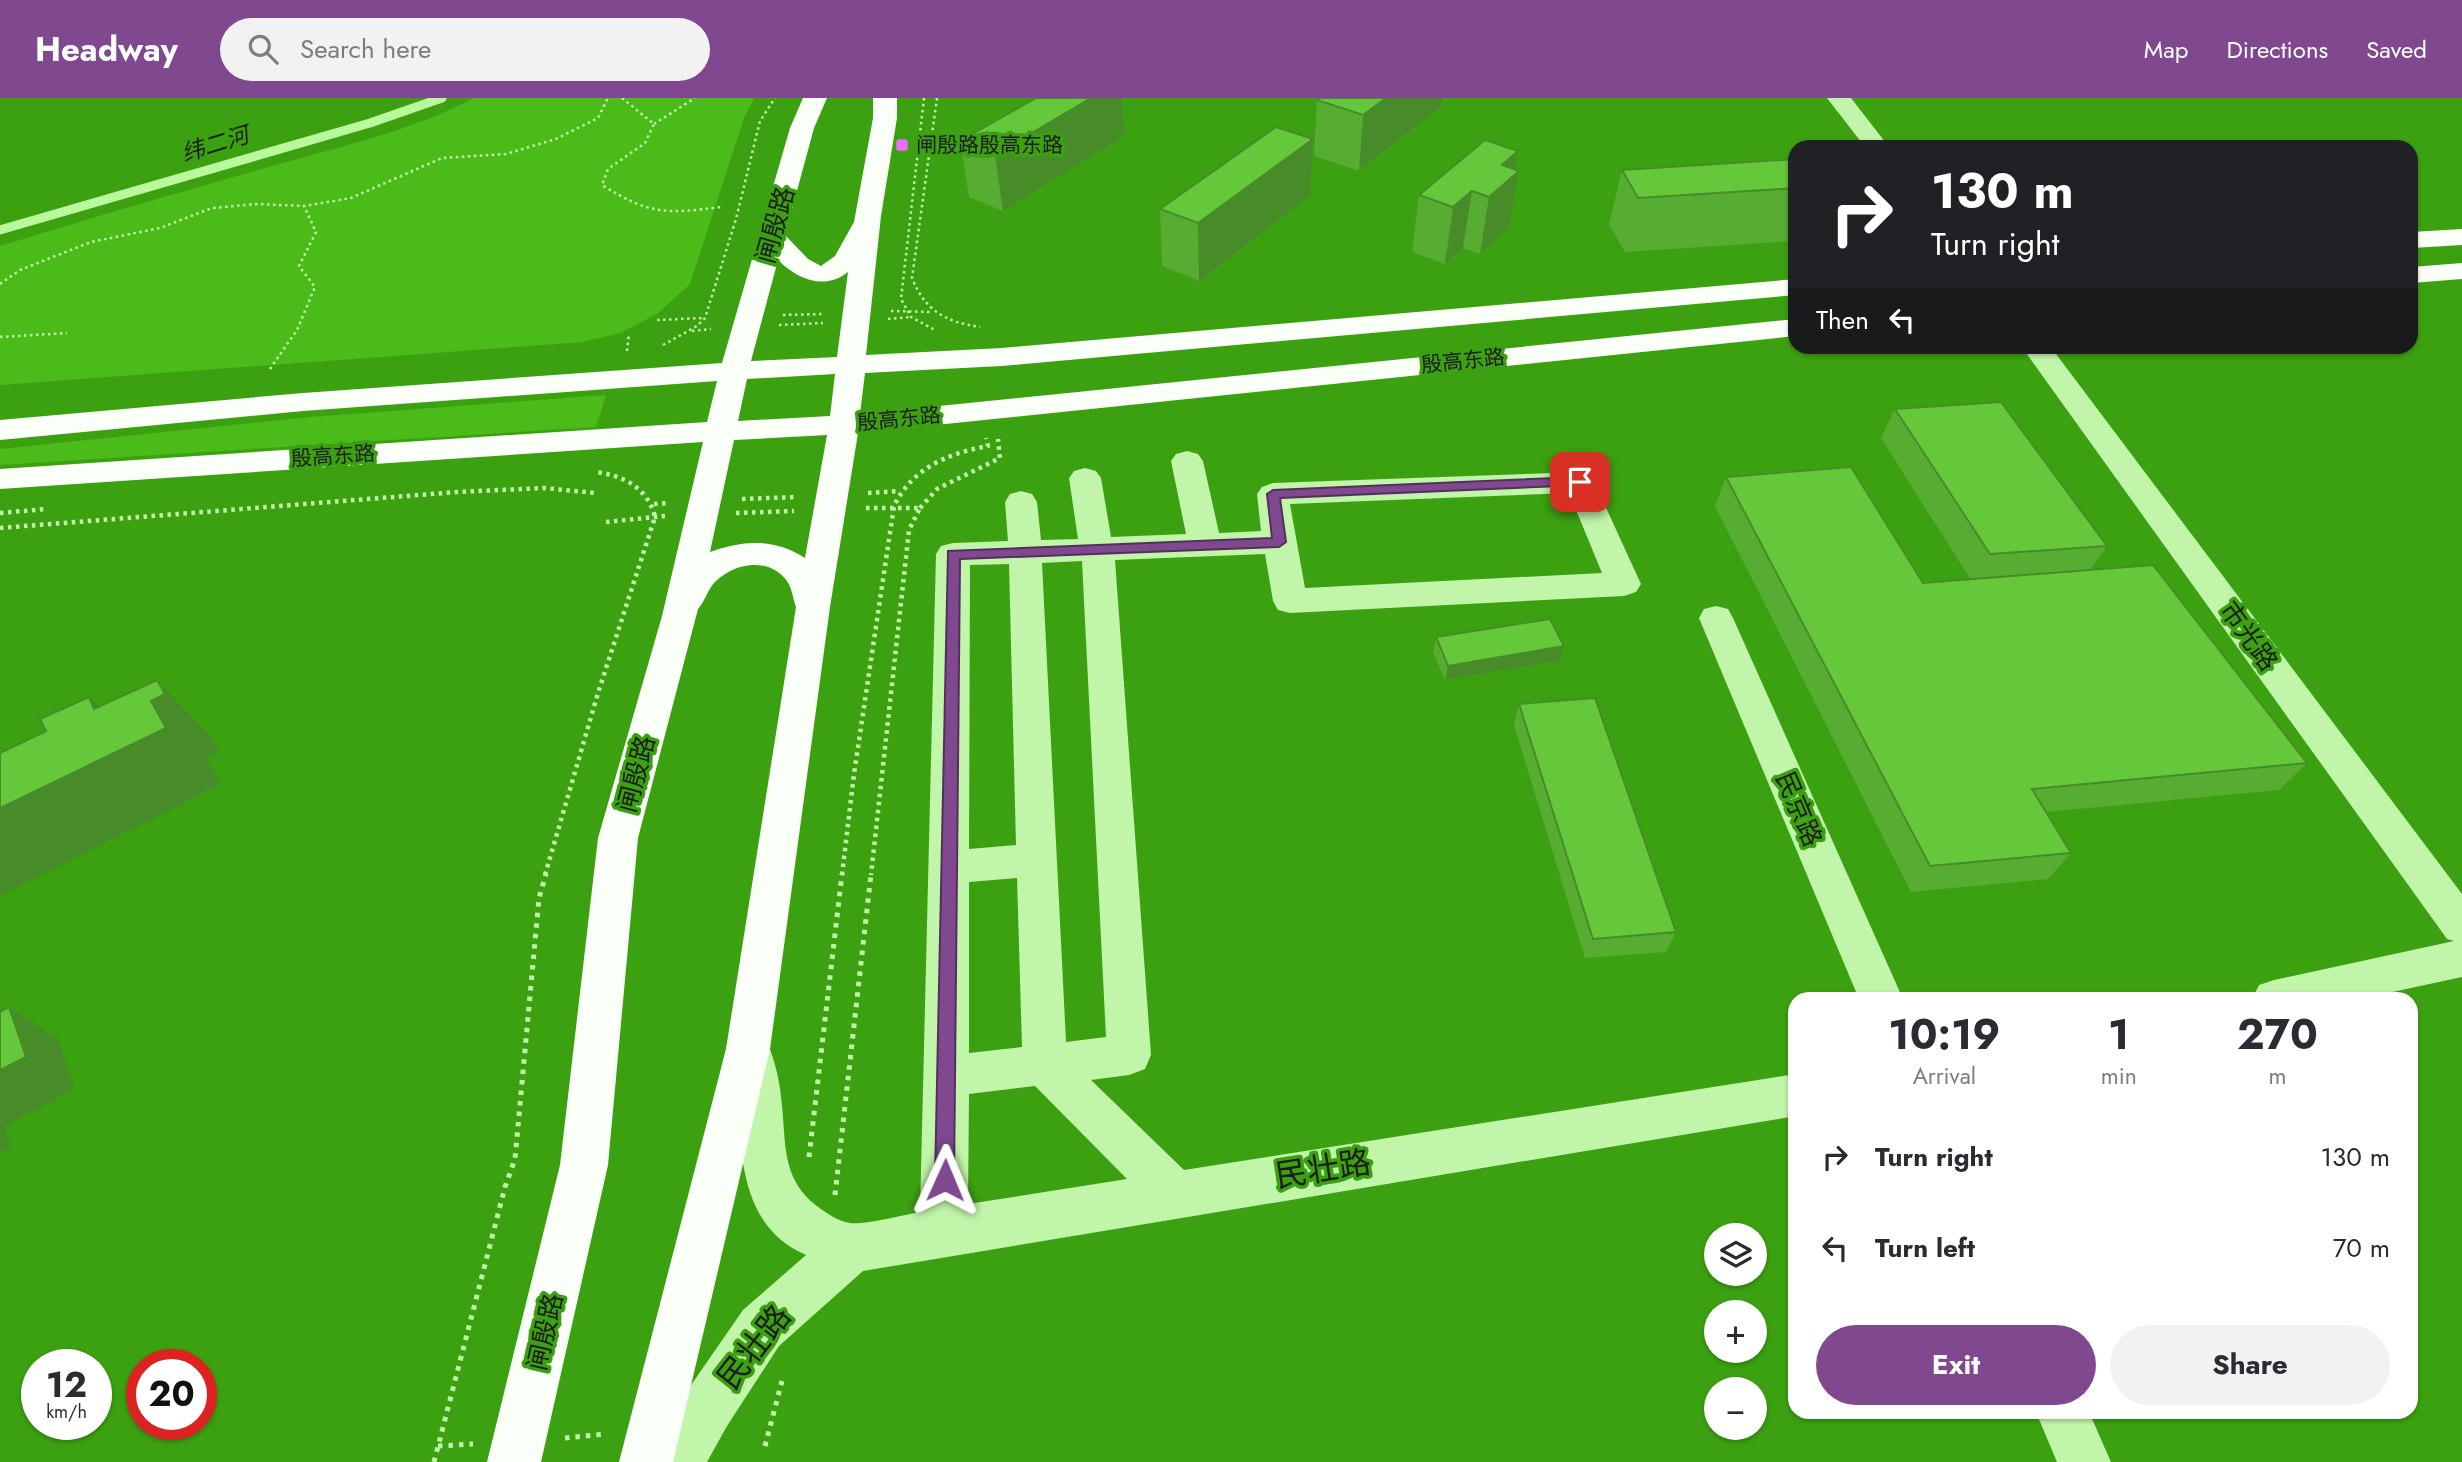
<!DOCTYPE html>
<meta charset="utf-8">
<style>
body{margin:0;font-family:Jost,"Noto Sans SC",sans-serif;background:#f2f2f3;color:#2b2b33;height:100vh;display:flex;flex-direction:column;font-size:26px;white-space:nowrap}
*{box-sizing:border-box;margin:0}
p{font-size:23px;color:#7c7c81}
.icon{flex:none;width:38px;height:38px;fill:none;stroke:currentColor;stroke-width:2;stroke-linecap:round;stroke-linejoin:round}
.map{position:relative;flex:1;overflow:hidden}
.panel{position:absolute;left:1788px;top:894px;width:630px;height:427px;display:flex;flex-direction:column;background:#fff;border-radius:21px;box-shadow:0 2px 5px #0004}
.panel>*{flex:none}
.top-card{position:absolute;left:1788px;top:42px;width:630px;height:214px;border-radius:21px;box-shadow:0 2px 5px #0004;background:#202124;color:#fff;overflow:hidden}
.tools{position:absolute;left:1704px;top:1125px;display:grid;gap:14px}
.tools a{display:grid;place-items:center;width:63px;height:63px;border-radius:50%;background:#fff;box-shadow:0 2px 5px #0004;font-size:35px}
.speed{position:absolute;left:21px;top:1251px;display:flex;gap:14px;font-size:35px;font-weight:700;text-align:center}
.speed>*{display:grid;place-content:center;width:91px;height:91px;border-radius:50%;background:#fff;box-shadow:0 2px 5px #0004;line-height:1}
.speed small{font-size:18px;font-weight:400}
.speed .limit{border:10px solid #d22;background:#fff;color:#111}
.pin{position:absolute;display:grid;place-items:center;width:60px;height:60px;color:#fff;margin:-30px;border-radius:14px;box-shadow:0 4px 10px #0006}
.me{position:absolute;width:77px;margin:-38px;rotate:1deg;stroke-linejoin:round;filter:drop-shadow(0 0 5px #0008)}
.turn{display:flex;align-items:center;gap:24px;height:147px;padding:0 28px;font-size:32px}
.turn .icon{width:91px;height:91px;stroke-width:2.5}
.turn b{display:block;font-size:49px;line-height:60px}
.then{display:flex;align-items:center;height:66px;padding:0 28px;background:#0003;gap:14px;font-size:26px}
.eta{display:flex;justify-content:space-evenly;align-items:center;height:119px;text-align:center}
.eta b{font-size:42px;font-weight:700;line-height:49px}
.action{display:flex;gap:14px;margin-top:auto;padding:14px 28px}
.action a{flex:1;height:80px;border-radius:42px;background:#80498f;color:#fff;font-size:28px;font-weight:700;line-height:80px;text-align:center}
.action a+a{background:#f2f2f3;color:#2b2b33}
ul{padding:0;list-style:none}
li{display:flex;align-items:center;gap:21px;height:91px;padding:0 28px}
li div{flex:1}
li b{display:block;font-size:26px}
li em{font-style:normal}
header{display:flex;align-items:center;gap:42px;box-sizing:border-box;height:98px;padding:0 35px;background:#80498f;color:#fff}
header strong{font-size:33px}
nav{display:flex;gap:38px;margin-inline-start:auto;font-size:24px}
.search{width:490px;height:63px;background:#f2f2f3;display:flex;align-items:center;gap:18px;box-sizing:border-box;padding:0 24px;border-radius:38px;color:#7c7c81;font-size:26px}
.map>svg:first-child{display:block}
.green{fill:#4bbb19}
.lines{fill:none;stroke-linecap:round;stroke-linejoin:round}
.stream{stroke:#baf89c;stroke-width:9}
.path-far2{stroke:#c1f5aa;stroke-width:2.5;stroke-dasharray:2.5 3.5;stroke-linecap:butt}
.path-far1{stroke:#c1f5aa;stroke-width:4.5;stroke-dasharray:3.5 4.5;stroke-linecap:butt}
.path{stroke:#c1f5aa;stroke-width:5;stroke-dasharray:4.5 6;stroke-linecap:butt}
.minor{fill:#c1f5aa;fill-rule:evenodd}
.major{fill:#fafff8;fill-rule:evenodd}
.wall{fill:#57ac32}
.shaded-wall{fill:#478c29}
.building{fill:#65c83a;stroke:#478c29;stroke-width:2}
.route{fill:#80498f;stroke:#532f5d;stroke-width:2}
.poi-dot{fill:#e96eff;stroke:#3ca111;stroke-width:2.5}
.labels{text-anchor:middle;stroke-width:7;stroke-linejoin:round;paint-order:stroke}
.far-poi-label{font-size:21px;fill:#1d1d1d;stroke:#3ca111;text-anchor:start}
.far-street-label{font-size:21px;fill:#1d1d1d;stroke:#3ca111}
.far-water-label{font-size:23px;font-style:italic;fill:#1a1d19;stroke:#3ca111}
.street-label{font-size:26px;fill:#1d1d1d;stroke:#3ca111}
.near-street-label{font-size:32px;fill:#1d1d1d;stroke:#3ca111}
</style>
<header>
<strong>Headway</strong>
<div class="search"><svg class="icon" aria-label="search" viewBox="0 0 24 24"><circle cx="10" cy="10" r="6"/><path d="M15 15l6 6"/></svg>Search here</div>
<nav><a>Map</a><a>Directions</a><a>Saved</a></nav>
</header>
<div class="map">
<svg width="2462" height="1364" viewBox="0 0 2462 1364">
<rect width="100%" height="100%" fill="#3ca111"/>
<g class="green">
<path d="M 474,0 L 754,0 L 744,20 L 690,186 L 657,216 L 620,235 L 583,244 L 0,287 L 0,148 C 90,120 181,94 272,68 C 340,49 411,33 474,0 Z"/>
<polygon points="606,297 596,329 0,367 0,351 310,319"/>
</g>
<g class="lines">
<polyline class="stream" points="0,132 370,25 442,0"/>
<g class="path-far2">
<path d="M 622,0 L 654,26 L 645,45 L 608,71 L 602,87 C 650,117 666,116 721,109"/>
<polyline points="924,0 901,201 911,219 935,232"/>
<path d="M 937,0 L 912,180 C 925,213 946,224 980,229"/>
<polyline points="654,26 695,0"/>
<polyline points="0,186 20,172 91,144 160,130 212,110 258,106 304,108 351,100 442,60 506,56 556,41 598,20 608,0"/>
<polyline points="891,213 931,214"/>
<polyline points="783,217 823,216"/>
<polyline points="888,221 910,219"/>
<polyline points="657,222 704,220"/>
<polyline points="779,227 823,225"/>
<polyline points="692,233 711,231"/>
<polyline points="0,239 67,235"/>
<polyline points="663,247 697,228 705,220 736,121 760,23 775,0"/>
<polyline points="627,253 629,236"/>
<polyline points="270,271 297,232 315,189 299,168 316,134 304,108"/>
</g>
<g class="path-far1">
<polyline points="868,395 899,393"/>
<polyline points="742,401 796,399"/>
<polyline points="654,406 670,405"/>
<polyline points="866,410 920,410 909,432 871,777"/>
<polyline points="920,410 937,391 1000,360 998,341"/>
<polyline points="0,415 46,411"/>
<polyline points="736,415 794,413"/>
<polyline points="606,424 665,418"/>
<polyline points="0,430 457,394 544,390 595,395"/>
<path d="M 545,777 L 598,595 L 655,419 C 648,390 623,377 595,374"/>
<path d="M 842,777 L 854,676 L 894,408 C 912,370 949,355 988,348 L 986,340"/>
</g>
<g class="path">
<polyline points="809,1059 842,776"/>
<polyline points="835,1097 871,776"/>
<polyline points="565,1340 605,1336"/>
<polyline points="438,1348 473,1346"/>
<polyline points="765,1348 782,1283"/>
<polyline points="434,1364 505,1089 515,1061 539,800 546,776"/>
</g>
<g class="minor">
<polygon points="1827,0 1851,0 1889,49 1865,49"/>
<polygon points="2021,248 2050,248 2462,796 2462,879 2360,901 2252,901 2259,887 2274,882 2454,843 2447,841"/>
<path d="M 1187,353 L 1198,356 L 1203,363 L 1219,435 L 1261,433 L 1257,396 L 1262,389 L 1273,385 L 1580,374 L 1591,377 L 1641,486 L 1636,494 L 1624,498 L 1290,515 L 1278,512 L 1273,503 L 1265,456 L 1115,462 L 1151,957 L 1145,971 L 1129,977 L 1091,982 L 1184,1072 L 1796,976 L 1796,1018 L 863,1173 L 779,1248 L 727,1328 L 707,1364 L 651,1364 L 689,1290 L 743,1212 L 806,1157 C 741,1129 742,1060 736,999 C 734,984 725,966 726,951 C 726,947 730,941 732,937 L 748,931 L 764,937 C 773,956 779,978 781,999 C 787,1044 779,1082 821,1111 C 829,1117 841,1124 850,1125 C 864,1127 904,1117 920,1114 L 936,456 L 941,448 L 953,445 L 1008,443 L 1005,404 L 1010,396 L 1021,393 L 1032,396 L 1037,404 L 1041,442 L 1078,441 L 1069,380 L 1074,373 L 1085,370 L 1096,373 L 1101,380 L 1111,439 L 1186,436 L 1171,363 L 1176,356 ZM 1569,395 L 1602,475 L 1305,490 L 1290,406 ZM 1082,463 L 1106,939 L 1066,944 L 1042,465 ZM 1009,466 L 1016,747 L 969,751 L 970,467 ZM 1017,780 L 1022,949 L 969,955 L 969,784 ZM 1035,988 L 1127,1081 L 968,1106 L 969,996 Z"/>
<polygon points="1716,508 1728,511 1733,520 1903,901 1859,901 1699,520 1704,511"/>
<polygon points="2036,1314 2089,1314 2111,1364 2057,1364"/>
</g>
<g class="major">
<path d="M 803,0 L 827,0 L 814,30 L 785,137 L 808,161 L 821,168 L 835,158 L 854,124 L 873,20 L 873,0 L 897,0 L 897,20 L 881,118 L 866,257 L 1002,250 L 1796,181 L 1796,197 L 1002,268 L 865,275 L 860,316 L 1796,221 L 1796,238 L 858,335 L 830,509 L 770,951 L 673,1364 L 619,1364 L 726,951 L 796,509 C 793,501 792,490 787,483 C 769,459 735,464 715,484 C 708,491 705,503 698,511 L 638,740 L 608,1067 L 541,1364 L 487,1364 L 560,1067 L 598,740 L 662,518 L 703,344 L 0,391 L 0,371 L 707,324 L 717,283 L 303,313 L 0,342 L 0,322 L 303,295 L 722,265 L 790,30 ZM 778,162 C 797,181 825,193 848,174 L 837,259 L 751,263 ZM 835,276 L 830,318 L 738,323 L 747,281 ZM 827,337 L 805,460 C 774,440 743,442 710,454 L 734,342 Z"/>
<polygon points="2462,131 2462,147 2412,150 2412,134"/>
<polygon points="2462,165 2462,181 2412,185 2412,169"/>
</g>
</g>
<g class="wall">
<polygon points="1320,0 1443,0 1442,8 1359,73 1314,58 1317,2"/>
<polygon points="1124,38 1003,113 969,99 960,43"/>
<polygon points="1313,41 1310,98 1199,183 1162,168 1160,111"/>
<polygon points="1518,53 1515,72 1519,73 1509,130 1480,156 1463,150 1445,166 1412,154 1419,97"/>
<polygon points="1796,61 1796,143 1625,154 1609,126 1622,72"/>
<polygon points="1895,311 2107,448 2090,472 2307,665 2279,692 2046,714 2071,755 2048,781 1911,794 1715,408 1726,379 1923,485 1971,482 1881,340"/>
<polygon points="1436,539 1560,563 1445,582 1433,554"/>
<polygon points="1519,606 1676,834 1666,854 1585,860 1514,627"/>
</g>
<g class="shaded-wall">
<polygon points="1091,0 1122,0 1124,38 1003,113 995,57"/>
<polygon points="1386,0 1443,0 1442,8 1359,73 1363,17"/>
<polygon points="1313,41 1310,98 1199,183 1198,125"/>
<polygon points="1518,53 1514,77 1519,73 1509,130 1480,156 1489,99 1502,67"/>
<polygon points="1472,93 1463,150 1445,166 1453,109"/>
<polygon points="1564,548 1560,563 1445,582 1448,568"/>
<polygon points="157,582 211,639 219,653 206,660 221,686 0,798 0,710 94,611 89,599 135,644"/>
<polygon points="9,909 58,942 75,990 5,1028 11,1049 0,1055 0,972"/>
</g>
<g class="building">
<polygon points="1036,0 1091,0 995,57 960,43"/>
<polygon points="1320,0 1386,0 1363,17 1317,2"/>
<polygon points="1276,29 1313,41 1198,125 1160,111"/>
<polygon points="1485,42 1518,53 1502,67 1519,73 1489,99 1472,93 1453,109 1419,97"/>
<polygon points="1796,61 1796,90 1638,100 1622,72"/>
<polygon points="2001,304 2107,448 1990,456 1895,311"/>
<polygon points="1851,369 1923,485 2153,467 2307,665 2032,691 2071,755 1930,768 1726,379"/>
<polygon points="1550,521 1564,548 1448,568 1436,539"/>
<polygon points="157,582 165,596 151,603 166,630 0,710 0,655 46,633 40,621 89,599 94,611"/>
<polygon points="1595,600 1676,834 1593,841 1519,606"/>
<polygon points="9,909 26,959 0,972 0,914"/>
</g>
<polygon class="route" points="1580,379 1585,381 1585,387 1280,400 1286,444 1279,449 960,461 954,1082 952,1089 945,1092 938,1089 935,1082 948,453 1272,440 1267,396 1273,392"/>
<rect class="poi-dot" x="895" y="40" width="14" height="14" rx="3.5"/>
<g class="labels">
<g class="far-poi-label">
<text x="916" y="54">闸殷路殷高东路</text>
</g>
<g class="far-street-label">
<text transform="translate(1463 263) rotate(-6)" y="7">殷高东路</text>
<text transform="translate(899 321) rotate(-6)" y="7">殷高东路</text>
<text transform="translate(333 358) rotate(-4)" y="7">殷高东路</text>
</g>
<g class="far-water-label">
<text transform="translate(215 46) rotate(-17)" y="8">纬二河</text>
</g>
<g class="street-label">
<text transform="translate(775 127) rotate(-74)" y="9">闸殷路</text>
<text transform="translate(2249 538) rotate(54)" y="9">市光路</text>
<text transform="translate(636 676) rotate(-75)" y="9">闸殷路</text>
<text transform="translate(1799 711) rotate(67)" y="9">民京路</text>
<text transform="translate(545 1234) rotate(-77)" y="9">闸殷路</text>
</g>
<g class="near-street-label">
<text transform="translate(1323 1071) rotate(-9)" y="11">民壮路</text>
<text transform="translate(754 1249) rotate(-52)" y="11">民壮路</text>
</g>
</g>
</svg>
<div class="tools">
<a><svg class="icon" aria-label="layers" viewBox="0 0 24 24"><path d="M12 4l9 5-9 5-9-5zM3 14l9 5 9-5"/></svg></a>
<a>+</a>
<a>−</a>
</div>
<div class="speed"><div>12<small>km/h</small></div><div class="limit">20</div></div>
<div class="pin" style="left:1580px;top:384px;background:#d93025"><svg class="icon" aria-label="arrive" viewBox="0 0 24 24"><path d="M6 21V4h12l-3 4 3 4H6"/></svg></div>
<svg class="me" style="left:945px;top:1082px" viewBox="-20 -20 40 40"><path d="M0-17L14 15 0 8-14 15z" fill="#80498f" stroke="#fff" stroke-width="4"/></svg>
<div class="top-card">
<div class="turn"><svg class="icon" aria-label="right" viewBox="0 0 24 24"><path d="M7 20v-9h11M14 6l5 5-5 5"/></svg><div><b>130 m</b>Turn right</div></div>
<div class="then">Then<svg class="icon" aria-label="left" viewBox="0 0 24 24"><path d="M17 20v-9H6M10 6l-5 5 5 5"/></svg></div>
</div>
<section class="panel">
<div class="eta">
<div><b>10:19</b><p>Arrival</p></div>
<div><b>1</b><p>min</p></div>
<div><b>270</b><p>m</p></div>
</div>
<ul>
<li><svg class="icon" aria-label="right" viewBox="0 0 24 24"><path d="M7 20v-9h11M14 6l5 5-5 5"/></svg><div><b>Turn right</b></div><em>130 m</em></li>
<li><svg class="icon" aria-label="left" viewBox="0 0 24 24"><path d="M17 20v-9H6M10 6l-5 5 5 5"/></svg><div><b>Turn left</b></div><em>70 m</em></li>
</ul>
<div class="action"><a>Exit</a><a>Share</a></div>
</section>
</div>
